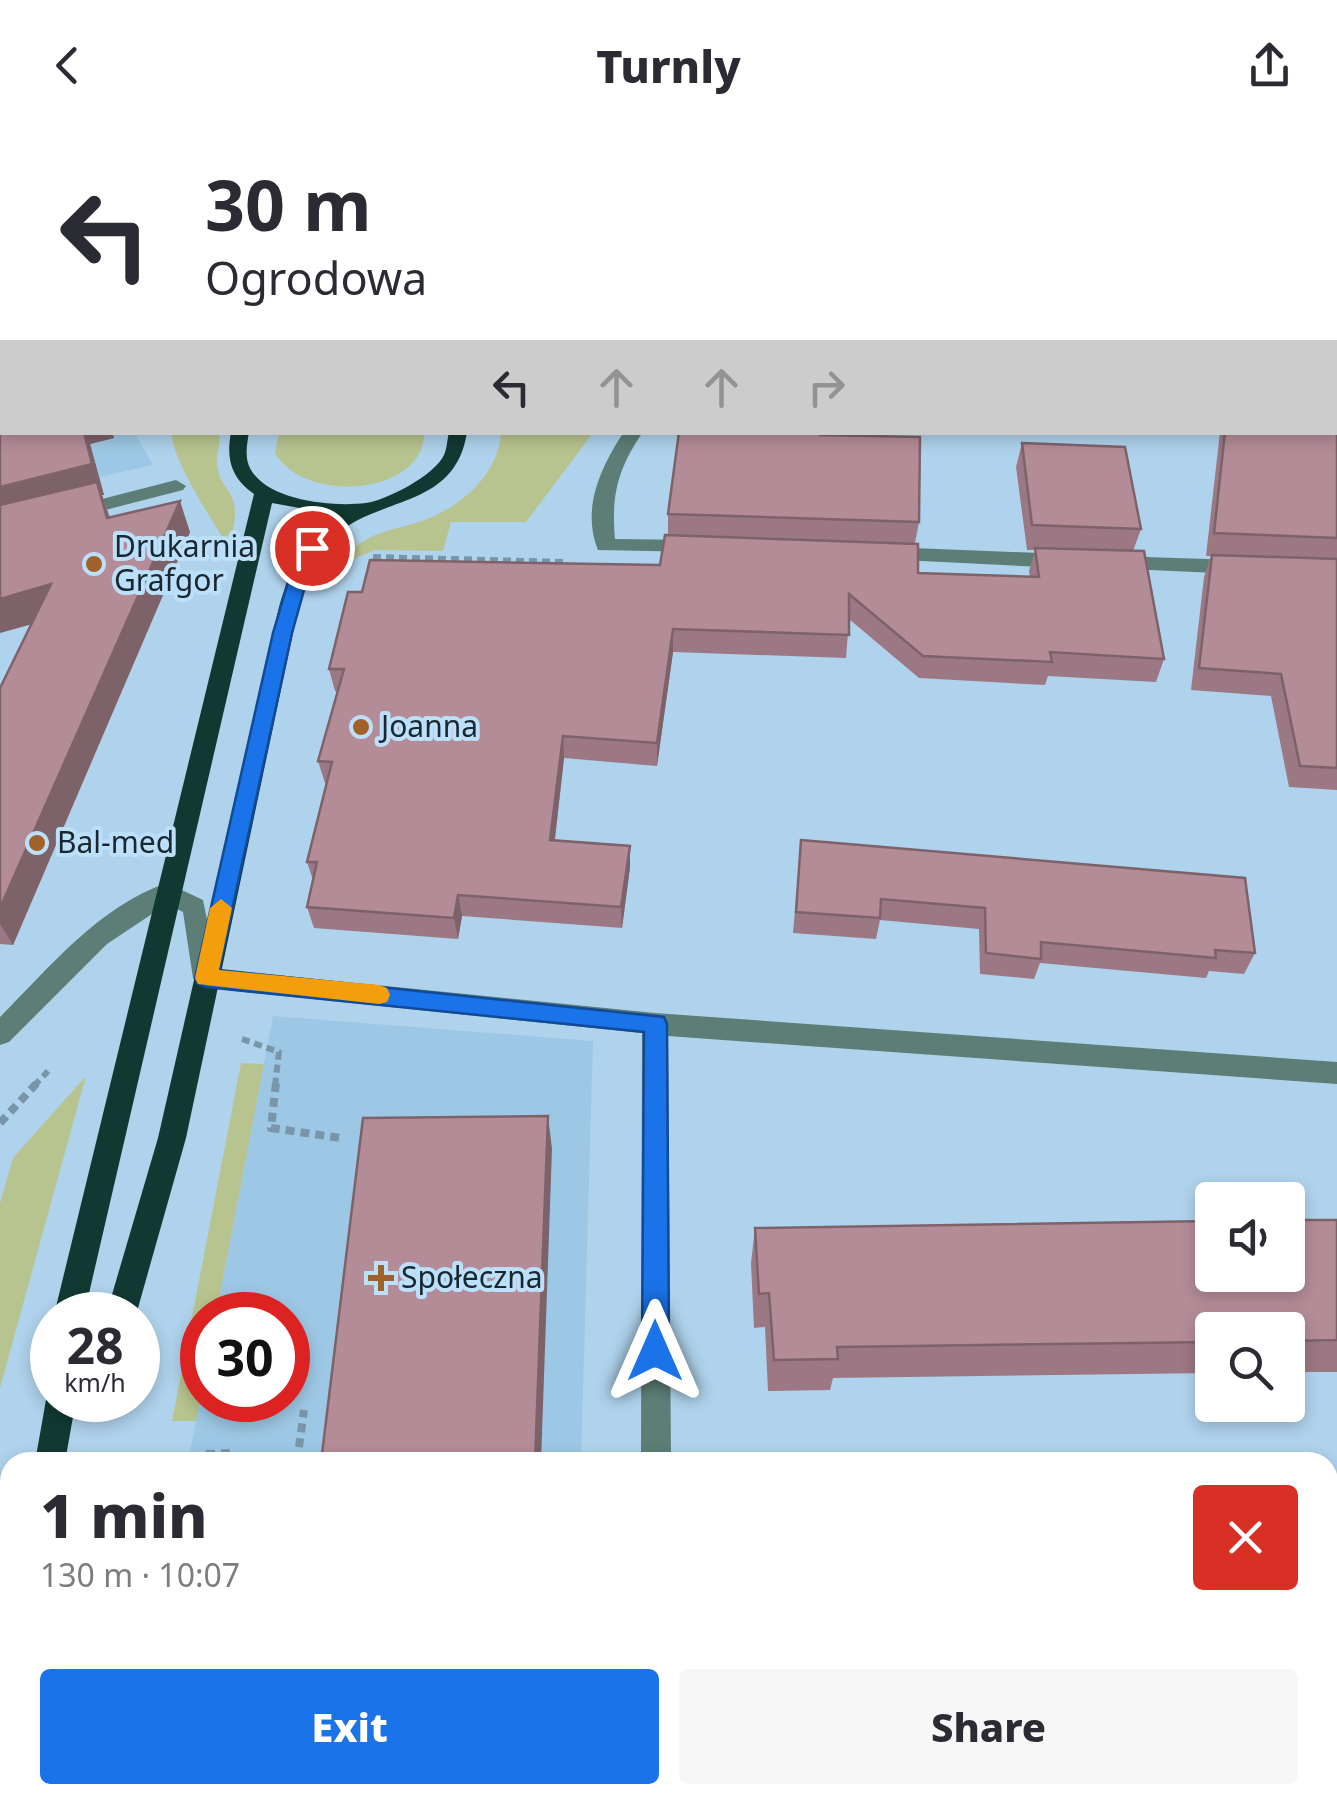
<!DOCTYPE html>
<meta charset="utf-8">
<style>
body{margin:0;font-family:"Noto Sans",sans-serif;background:#f7f7f7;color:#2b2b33;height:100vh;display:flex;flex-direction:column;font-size:38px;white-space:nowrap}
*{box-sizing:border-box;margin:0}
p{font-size:32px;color:#7c7c81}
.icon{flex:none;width:55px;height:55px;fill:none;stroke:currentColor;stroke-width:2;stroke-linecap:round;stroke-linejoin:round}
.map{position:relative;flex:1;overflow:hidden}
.drawer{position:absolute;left:0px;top:1322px;width:1338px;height:352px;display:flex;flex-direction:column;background:#fff;border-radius:30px 30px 0 0;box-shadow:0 5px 15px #0003}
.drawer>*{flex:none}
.top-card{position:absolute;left:0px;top:0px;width:1338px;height:305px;box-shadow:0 5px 15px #0003;background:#fff;color:#2b2b33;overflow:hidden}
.tools{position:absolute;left:1195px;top:1052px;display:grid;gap:20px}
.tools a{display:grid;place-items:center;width:110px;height:110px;border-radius:10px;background:#fff;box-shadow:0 5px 15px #0003;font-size:50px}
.speed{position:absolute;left:30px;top:1162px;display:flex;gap:20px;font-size:50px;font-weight:700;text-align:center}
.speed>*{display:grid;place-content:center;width:130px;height:130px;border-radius:50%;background:#fff;box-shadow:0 5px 15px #0003;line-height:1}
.speed small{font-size:25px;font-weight:400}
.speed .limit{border:15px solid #d22;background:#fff;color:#111}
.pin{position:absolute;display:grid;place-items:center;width:85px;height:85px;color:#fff;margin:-42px;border:5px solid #fff;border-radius:50%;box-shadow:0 2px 10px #0007}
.me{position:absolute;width:110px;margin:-55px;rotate:0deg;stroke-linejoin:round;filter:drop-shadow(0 0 8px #0008)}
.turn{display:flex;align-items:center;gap:35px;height:210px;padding:0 40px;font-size:45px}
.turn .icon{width:130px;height:130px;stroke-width:2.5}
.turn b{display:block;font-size:70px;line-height:85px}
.lanes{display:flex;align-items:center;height:95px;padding:0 40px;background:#0003;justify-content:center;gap:50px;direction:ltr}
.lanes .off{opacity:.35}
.round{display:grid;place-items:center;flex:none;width:105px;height:105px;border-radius:10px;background:#f7f7f7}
.head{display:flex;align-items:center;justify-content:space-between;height:170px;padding:0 40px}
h1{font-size:60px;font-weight:800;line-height:75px}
.primary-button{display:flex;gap:20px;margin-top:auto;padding:20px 40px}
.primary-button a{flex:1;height:115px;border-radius:10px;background:#1a73e8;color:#fff;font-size:40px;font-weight:800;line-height:115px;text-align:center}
.primary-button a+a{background:#f7f7f7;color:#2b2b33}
header{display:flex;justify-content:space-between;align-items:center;height:130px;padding:0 40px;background:#fff;font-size:45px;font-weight:800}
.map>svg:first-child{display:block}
.built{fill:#9dc8e5}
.green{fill:#b8c48f}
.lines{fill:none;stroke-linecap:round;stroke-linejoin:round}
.stream{fill:#72b3de;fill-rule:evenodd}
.path-far1{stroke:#7995a9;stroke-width:6;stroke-dasharray:8 5;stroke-linecap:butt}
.path{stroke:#7995a9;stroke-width:8;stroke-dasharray:9 6;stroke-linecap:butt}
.minor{fill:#5c7e76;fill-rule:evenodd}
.major{fill:#113932;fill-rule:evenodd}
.wall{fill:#9b7883}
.shaded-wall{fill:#7e626a}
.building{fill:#b48c98;stroke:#7e626a;stroke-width:2.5}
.route{fill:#1a73e8;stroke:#114b97;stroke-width:2.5}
.slow{fill:#f59e0b}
.poi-dot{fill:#a1622a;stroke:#bce0f9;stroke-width:4}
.labels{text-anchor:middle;stroke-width:8;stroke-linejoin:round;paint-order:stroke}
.poi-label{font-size:30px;fill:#192731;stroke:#bce0f9;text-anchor:start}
</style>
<header><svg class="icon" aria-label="back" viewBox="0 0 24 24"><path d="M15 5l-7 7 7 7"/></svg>Turnly<svg class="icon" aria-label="share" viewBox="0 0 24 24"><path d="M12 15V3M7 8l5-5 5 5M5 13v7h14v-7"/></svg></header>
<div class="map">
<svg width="1337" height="1673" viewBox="0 0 1337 1673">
<rect width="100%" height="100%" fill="#afd3ec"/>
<g class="built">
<polygon points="2,234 2,302 135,303 153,335 10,367 0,328"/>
<polygon points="273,886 593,911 581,1332 188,1332 202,1259 202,1270 288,1270 288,1185 216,1185"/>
<polygon points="126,1665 571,1665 571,1673 124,1673"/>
</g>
<g class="green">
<path d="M 172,302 L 219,303 C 221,314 216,324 217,335 C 220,364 243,358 232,404 L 223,408 C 209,385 170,326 172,302 Z"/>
<path d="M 279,303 L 424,303 C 425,364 306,376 275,323 Z"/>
<path d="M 501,303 L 593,303 L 526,392 L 451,392 L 443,421 L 375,420 L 343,433 C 360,402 392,401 422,391 C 461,377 498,345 501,303 Z"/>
<polygon points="241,933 264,934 216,1185 202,1185 202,1259 196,1291 172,1291"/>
<polygon points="86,946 0,1258 0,1073 13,1028"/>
</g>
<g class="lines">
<g class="stream">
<polygon points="598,0 617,0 618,2 600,2"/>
<rect x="1335" y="192" width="2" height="9"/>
</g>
<g class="path-far1">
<polyline points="373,427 565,432"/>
<polyline points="242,909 279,922 275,956"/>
<polyline points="34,956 48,941"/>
</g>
<g class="path">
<polyline points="276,953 271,998 341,1008"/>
<polyline points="0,993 37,953"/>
<polyline points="206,1324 231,1323"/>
<polyline points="297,1332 304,1280"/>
<polyline points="252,1673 253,1665"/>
</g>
<g class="minor">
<path d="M 624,302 L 643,302 C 618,338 611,365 615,409 L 693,410 L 700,412 L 700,422 L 598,420 C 581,379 601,336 624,302 Z"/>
<polygon points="176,350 186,356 183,360 74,388 64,382 67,378"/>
<polygon points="888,417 1063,424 1073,431 1063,438 881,429 878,424"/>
<polygon points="1113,426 1238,430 1248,437 1238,444 1106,438 1103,433"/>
<path d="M 167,753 L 203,770 L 217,839 L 655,883 L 1337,932 L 1337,954 L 668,906 L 671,1332 L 641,1332 L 642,903 L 206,858 L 197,855 L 193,848 L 183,782 L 167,774 L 107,814 L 9,912 L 0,915 L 0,887 C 49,838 99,776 167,753 Z"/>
<rect x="639" y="1665" width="34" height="8"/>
</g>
<g class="major">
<polygon points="54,0 70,0 72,2 56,2"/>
<polygon points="78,0 94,0 96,2 80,2"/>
<path d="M 231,302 L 249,302 C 247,315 244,328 251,340 C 270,372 335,377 366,373 C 387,370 435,345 444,325 C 447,319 447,310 449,302 L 467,302 C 455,382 374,364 329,411 C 307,434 301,473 293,503 L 186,1008 L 136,1185 L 106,1185 L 158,1008 L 279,477 C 290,440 303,404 338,385 L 272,373 L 84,1185 L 54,1185 L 254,364 C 231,348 226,329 231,302 Z"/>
<polygon points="52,1259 52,1270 76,1270 65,1332 35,1332 46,1270"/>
<polygon points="10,1481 10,1549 0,1554 0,1485"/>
</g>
</g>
<g class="wall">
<polygon points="1132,0 1337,0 1337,137 1335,136 1335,2 1143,2"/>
<polygon points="1337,260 1337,660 1289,657 1271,566 1191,560 1204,447 1211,426 1206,426 1220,302 1335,302"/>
<polygon points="2,302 112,302 114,308 90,314 104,365 102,365 110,387 190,402 13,815 0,814 0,558 32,494"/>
<polygon points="824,305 919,392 915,413 918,443 1030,447 1029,441 1035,420 1027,420 1016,337 1022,313 1141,399 1133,421 1164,529 1156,552 1048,546 1045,555 919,548 849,489 846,528 673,522 657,636 564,628 555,710 630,737 622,798 462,786 458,809 314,798 307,777 313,750 307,732 327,653 325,653 318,631 338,562 335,561 329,539 362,462 660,435 668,405 668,384"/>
<polygon points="801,710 1255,823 1244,844 1209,841 1206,848 1040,833 1034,849 980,844 979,799 880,790 876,809 793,803"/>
<polygon points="1337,1090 1337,1242 1288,1242 1288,1200 1212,1200 1212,1243 833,1248 830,1260 768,1261 765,1197 754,1198 751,1133 755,1098"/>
<polygon points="777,1665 1328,1665 1337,1673 777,1673"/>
</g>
<g class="shaded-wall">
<polygon points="2,42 2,67 0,68 0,43"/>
<polygon points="84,302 112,302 114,308 90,314 104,365 102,365 118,418 0,391 0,357"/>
<polygon points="180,371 190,402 13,815 0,794 0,778"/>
<polygon points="51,454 65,485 0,503 0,469"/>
<polygon points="673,499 673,522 657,636 657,613"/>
<polygon points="563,606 564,628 552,732 550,710"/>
<polygon points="630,716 630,737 622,798 621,777"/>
<polygon points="458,765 462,786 458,809 454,788"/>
<polygon points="548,986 552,1019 541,1332 535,1332"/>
<polygon points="522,1665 529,1665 529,1673 521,1673"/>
</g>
<g class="building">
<polygon points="154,0 585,0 582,2 155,2"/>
<polygon points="773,0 927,0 927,2 770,2"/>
<polygon points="1181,0 1337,0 1337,102 1335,101 1335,2 1180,2"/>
<polygon points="0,18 2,20 2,42 0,43"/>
<polygon points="2,243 2,302 84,302 92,334 0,357 0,244"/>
<polygon points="1335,260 1337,260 1337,408 1214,403 1225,302 1335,302"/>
<polygon points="679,302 823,302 821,305 920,307 919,392 668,384"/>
<polygon points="1022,313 1125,317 1141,399 1032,395"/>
<polygon points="97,352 107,388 180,371 0,778 0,558 51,454 0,469 0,375"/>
<polygon points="665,405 918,414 918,443 1039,447 1035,418 1144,421 1164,529 1050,522 1052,532 923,526 849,464 849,505 673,499 657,613 563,606 550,710 630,716 621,777 458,765 454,788 307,777 317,732 307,732 332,632 318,631 344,539 329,539 348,462 362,462 370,430 660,435"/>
<polygon points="1212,425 1337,429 1337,638 1300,636 1281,544 1199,538"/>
<polygon points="801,710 1245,748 1255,823 1215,820 1216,828 1041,812 1041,829 986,823 985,778 881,769 880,788 796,782"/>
<polygon points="548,986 535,1332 321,1332 363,988"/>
<polygon points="1288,1090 1337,1090 1337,1210 1288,1211 1288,1200 1212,1200 1212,1212 837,1217 838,1229 774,1230 769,1163 759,1164 755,1098 1212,1091 1212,1145 1288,1145"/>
<polygon points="1337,1627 1337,1673 784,1673 784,1665 1328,1665 1328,1628"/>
<polygon points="280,1665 522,1665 521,1673 279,1673"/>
</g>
<polygon class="route" points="312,412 322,418 310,439 292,503 219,840 664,887 667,894 669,1221 665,1230 655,1234 646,1230 642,1221 644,902 206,857 198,854 195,848 273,503 292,439 306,414"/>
<polygon class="slow" points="221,769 232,778 219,840 379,855 387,858 390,865 387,872 379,874 198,854 195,848 210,778"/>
<g class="poi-dot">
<circle cx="94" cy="434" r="10"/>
<circle cx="361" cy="597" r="10"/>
<circle cx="37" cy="713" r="10"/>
<path d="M376 1133h10v10h10v10h-10v10h-10v-10h-10v-10h10z"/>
</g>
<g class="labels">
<g class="poi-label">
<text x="114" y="427">Drukarnia<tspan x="114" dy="34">Grafgor</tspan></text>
<text x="381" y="607">Joanna</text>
<text x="57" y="723">Bal-med</text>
<text x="401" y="1158">Społeczna</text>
</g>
</g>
</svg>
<div class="tools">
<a><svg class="icon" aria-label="sound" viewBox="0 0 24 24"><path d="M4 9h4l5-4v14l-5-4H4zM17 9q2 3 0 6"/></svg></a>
<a><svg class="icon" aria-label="search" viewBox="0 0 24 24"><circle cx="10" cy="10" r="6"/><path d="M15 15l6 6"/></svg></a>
</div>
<div class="speed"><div>28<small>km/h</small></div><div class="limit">30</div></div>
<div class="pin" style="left:312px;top:418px;background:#d93025"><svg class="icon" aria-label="arrive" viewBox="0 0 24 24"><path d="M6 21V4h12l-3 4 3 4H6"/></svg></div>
<svg class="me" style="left:655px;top:1221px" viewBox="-20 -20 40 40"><path d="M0-17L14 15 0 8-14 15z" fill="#1a73e8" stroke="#fff" stroke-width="4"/></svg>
<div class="top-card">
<div class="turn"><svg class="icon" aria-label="left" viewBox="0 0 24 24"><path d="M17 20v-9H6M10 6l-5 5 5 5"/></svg><div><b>30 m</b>Ogrodowa</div></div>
<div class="lanes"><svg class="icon" aria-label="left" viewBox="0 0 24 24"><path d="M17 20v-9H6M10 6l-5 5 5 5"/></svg><svg class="icon off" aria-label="ahead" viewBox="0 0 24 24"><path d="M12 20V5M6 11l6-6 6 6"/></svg><svg class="icon off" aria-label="ahead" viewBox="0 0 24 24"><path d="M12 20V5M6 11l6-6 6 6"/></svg><svg class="icon off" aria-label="right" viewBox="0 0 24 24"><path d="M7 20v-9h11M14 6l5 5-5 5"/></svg></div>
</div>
<section class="drawer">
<div class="head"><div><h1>1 min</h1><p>130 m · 10:07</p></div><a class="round" style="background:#d93025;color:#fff"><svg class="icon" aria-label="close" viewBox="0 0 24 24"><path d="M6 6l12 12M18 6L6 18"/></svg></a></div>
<div class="primary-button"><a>Exit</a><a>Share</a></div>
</section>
</div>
